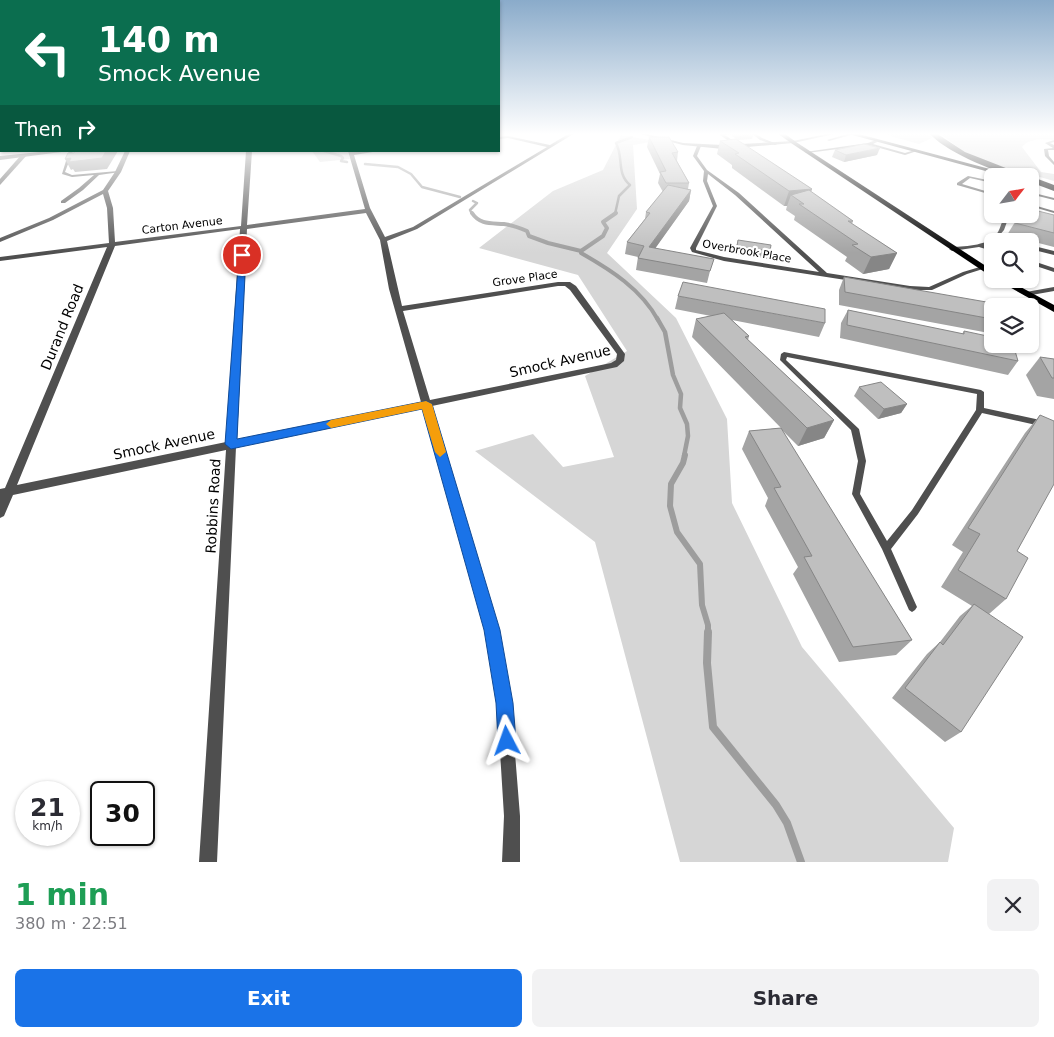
<!DOCTYPE html>
<meta charset="utf-8">
<style>
body{margin:0;font-family:"DejaVu Sans",sans-serif;background:#f2f2f3;color:#2b2b33;height:100vh;display:flex;flex-direction:column;font-size:19px;white-space:nowrap}
*{box-sizing:border-box;margin:0}
p{font-size:16px;color:#7c7c81}
.icon{flex:none;width:28px;height:28px;fill:none;stroke:currentColor;stroke-width:2;stroke-linecap:round;stroke-linejoin:round}
.map{position:relative;height:862px;overflow:hidden}
.sheet{display:flex;flex-direction:column;background:#fff;flex:1}
.sheet>*{flex:none}
.guide{position:absolute;left:0px;top:0px;width:500px;height:152px;box-shadow:0 1px 4px #0004;background:#0b6e4f;color:#fff;overflow:hidden}
.needle{width:32px;rotate:59deg}
.fabs{position:absolute;left:984px;top:168px;display:grid;gap:10px}
.fabs a{display:grid;place-items:center;width:55px;height:55px;border-radius:8px;background:#fff;box-shadow:0 1px 4px #0004;font-size:25px}
.speed{position:absolute;left:15px;top:781px;display:flex;gap:10px;font-size:25px;font-weight:700;text-align:center}
.speed>*{display:grid;place-content:center;width:65px;height:65px;border-radius:50%;background:#fff;box-shadow:0 1px 4px #0004;line-height:1}
.speed small{font-size:12px;font-weight:400}
.speed .limit{border:2px solid #111;border-radius:8px;background:#fff;color:#111}
.pin{position:absolute;display:grid;place-items:center;width:42px;height:42px;color:#fff;margin:-21px;border:2px solid #fff;border-radius:50%;box-shadow:0 1px 5px #0007}
.me{position:absolute;width:55px;margin:-28px;rotate:356deg;stroke-linejoin:round;filter:drop-shadow(0 0 4px #0008)}
.turn{display:flex;align-items:center;gap:18px;height:105px;padding:0 15px;font-size:22px}
.turn .icon{width:65px;height:65px;stroke-width:2.5}
.turn b{display:block;font-size:35px;line-height:42px}
.then{display:flex;align-items:center;height:48px;padding:0 15px;background:#0003;gap:10px;font-size:19px}
.round{display:grid;place-items:center;flex:none;width:52px;height:52px;border-radius:8px;background:#f2f2f3}
.headline{display:flex;align-items:center;justify-content:space-between;height:85px;padding:0 15px}
h1{font-size:30px;font-weight:800;line-height:38px;color:#1e9e55}
.button{display:flex;gap:10px;margin-top:auto;padding:10px 15px}
.button a{flex:1;height:58px;border-radius:8px;background:#1a73e8;color:#fff;font-size:20px;font-weight:800;line-height:58px;text-align:center}
.button a+a{background:#f2f2f3;color:#2b2b33}
.map>svg:first-child{display:block}
.green{fill:#d6d6d6}
.lines{fill:none;stroke-linecap:round;stroke-linejoin:round}
.stream-far4{stroke:#9d9d9d;stroke-width:2.5}
.stream-far3{stroke:#9d9d9d;stroke-width:4}
.stream-far2{stroke:#9d9d9d;stroke-width:4.5}
.stream-far1{stroke:#9d9d9d;stroke-width:6}
.stream{stroke:#9d9d9d;stroke-width:8}
.service{fill:#4f4f4f;fill-rule:evenodd}
.minor{fill:#4f4f4f;fill-rule:evenodd}
.tertiary{fill:#4f4f4f;fill-rule:evenodd}
.primary{fill:#000;fill-rule:evenodd}
.trunk{fill:#000;fill-rule:evenodd}
.motorway{fill:#000;fill-rule:evenodd}
.wall{fill:#a4a4a4}
.shaded-wall{fill:#868686}
.building{fill:#bfbfbf;stroke:#868686}
.route{fill:#1a73e8;stroke:#114b97}
.slow{fill:#f59e0b}
.labels{text-anchor:middle;stroke-width:4.5;stroke-linejoin:round;paint-order:stroke}
.far-street-label{font-size:11px;fill:#000;stroke:#fff}
.street-label{font-size:14px;fill:#000;stroke:#fff}
</style>
<div class="map">
<svg width="1054" height="862" viewBox="0 0 1054 862">
<rect width="100%" height="100%" fill="#fff"/>
<g class="green">
<polygon points="880,133 926,133 932,138 919,144"/>
<path d="M 939,133 L 1054,133 L 1054,140 C 1043,139 1030,138 1022,147 L 1041,172 L 1054,174 L 1054,181 L 990,163 L 963,151 Z"/>
<polygon points="621,135 656,141 633,145 637,209 607,253 676,318 727,419 732,503 802,647 954,828 948,862 680,862 595,542 475,451 533,434 563,467 614,457 585,376 627,351 578,275 479,248 553,191 603,170"/>
<polygon points="312,151 348,151 350,159 320,162"/>
</g>
<g class="lines">
<g class="stream-far4">
<polyline points="324,151 341,156 343,158 341,161 347,162"/>
<polyline points="365,164 398,167 411,174 422,187 460,197"/>
<polyline points="472,214 470,210 477,203 473,201"/>
<path d="M 615,214 L 619,196 L 630,185 C 616,173 624,158 616,143 L 632,137"/>
</g>
<g class="stream-far3">
<path d="M 472,213 C 480,225 491,223 504,224 C 512,225 520,228 527,231 L 529,236 L 548,243 L 581,251 L 581,253 C 611,270 641,289 658,320"/>
<polyline points="581,251 603,236 607,228 603,222 616,213"/>
</g>
<polyline class="stream-far2" points="657,318 665,332 673,375 681,394 680,408 687,424 688,436 684,456"/>
<polyline class="stream-far1" points="685,455 683,463 671,484 670,506 677,532 700,564 702,605 708,625 708,633"/>
<polyline class="stream" points="708,632 707,663 713,727 776,805 787,823 801,862"/>
<g class="service">
<polygon points="720,133 735,133 733,134 725,135 739,145 736,146 720,135"/>
<polygon points="751,133 755,133 762,138 777,144 775,145 760,140"/>
<polygon points="876,140 877,142 873,144 905,153 915,150 917,151 905,155 869,145 807,153 805,152 868,143"/>
<polygon points="1054,140 1054,142 1050,143 1054,145 1054,150 1048,150 1049,156 1054,162 1054,165 1045,156 1044,149 1053,148 1045,143"/>
<path d="M 699,145 L 701,146 L 697,156 L 707,170 L 739,193 L 827,273 L 910,286 L 929,287 L 963,272 L 983,266 L 986,268 L 967,274 L 932,290 L 910,290 L 724,261 L 692,252 L 690,248 L 713,206 L 703,181 L 704,171 L 693,156 L 697,146 ZM 708,174 L 735,195 L 819,272 L 724,257 L 696,250 L 696,248 L 717,206 L 707,181 Z"/>
<polygon points="69,151 73,151 65,172 72,175 118,171 120,172 99,175 83,190 65,203 61,203 61,201 79,188 94,175 72,177 62,174"/>
<polygon points="968,176 992,181 992,183 970,178 962,184 992,193 992,195 957,185 957,183"/>
<polygon points="1030,192 1054,198 1054,200 1030,194"/>
<polygon points="1030,204 1054,211 1054,213 1030,206"/>
<path d="M 1009,215 L 1017,215 L 1030,218 L 1028,219 L 1017,218 L 1008,219 L 1004,230 L 998,237 L 1011,241 L 1003,241 L 996,240 L 984,245 L 992,248 L 992,251 L 979,247 L 952,251 L 949,249 L 952,247 C 967,246 989,246 998,232 C 1002,225 1001,219 1009,215 Z"/>
<polygon points="1030,245 1054,251 1054,255 1030,249"/>
<polygon points="1030,260 1054,268 1054,272 1030,264"/>
<polygon points="1054,287 1054,291 1026,296 1023,294 1026,292"/>
<path d="M 784,352 L 981,390 L 984,392 L 984,408 L 1054,423 L 1054,429 L 982,413 L 918,514 L 891,549 L 917,607 L 915,610 L 912,612 L 909,610 L 882,549 L 852,494 L 858,461 L 851,430 L 781,361 L 780,360 L 781,354 ZM 787,357 L 977,394 L 976,410 L 912,510 L 887,541 L 860,494 L 866,461 L 859,429 L 786,360 Z"/>
</g>
<g class="minor">
<path d="M 570,133 L 575,133 L 417,229 L 387,241 L 402,306 L 558,282 L 570,282 L 576,286 L 625,354 L 624,361 L 617,367 L 432,406 L 499,630 L 511,703 L 520,816 L 520,862 L 502,862 L 504,816 L 497,703 L 485,630 L 423,408 L 236,447 L 217,862 L 199,862 L 226,450 L 13,495 L 4,516 L 0,518 L 0,489 L 5,488 L 107,247 L 0,261 L 0,257 L 109,243 L 107,208 L 103,194 L 53,220 L 0,242 L 0,238 L 49,218 L 103,190 L 115,172 L 125,151 L 130,151 L 121,172 L 108,191 L 113,208 L 115,242 L 241,226 L 246,151 L 252,151 L 247,225 L 365,209 L 348,151 L 379,151 L 354,155 L 370,208 L 385,237 L 413,227 L 547,147 L 508,138 L 499,139 L 499,137 L 508,136 L 550,145 ZM 366,213 L 380,240 L 389,289 L 421,402 L 237,440 L 247,229 ZM 240,229 L 226,442 L 17,485 L 115,246 ZM 558,286 L 565,286 L 570,290 L 617,354 L 616,360 L 611,363 L 430,400 L 403,311 Z"/>
<polygon points="22,154 27,155 0,185 0,179"/>
</g>
<g class="tertiary">
<polygon points="636,133 643,133 683,143 723,145 793,141 831,133 839,133 793,143 723,149 683,145"/>
<polygon points="851,133 858,133 829,141 827,140"/>
<polygon points="50,151 69,151 0,160 0,156"/>
</g>
<g class="primary">
<polygon points="793,140 992,270 992,277 791,143"/>
<polygon points="995,279 1006,279 1054,305 1054,312"/>
</g>
<g class="trunk">
<polygon points="777,133 784,133 796,142 791,143"/>
<polygon points="845,133 855,133 1016,176 1004,176"/>
</g>
<g class="motorway">
<path d="M 929,133 L 936,133 L 965,152 L 1026,176 C 1003,178 944,151 929,133 Z"/>
<rect x="0" y="146" width="1" height="4"/>
<polygon points="1030,176 1054,185 1054,191 1030,182"/>
</g>
</g>
<g class="wall">
<polygon points="729,133 749,133 753,135 752,139 737,140"/>
<polygon points="649,137 678,152 677,161 689,183 688,189 691,190 689,201 655,248 710,271 707,283 636,270 638,257 625,254 627,242 645,219 646,212 663,192 658,183 660,174 647,147"/>
<polygon points="720,141 812,189 811,192 853,221 852,224 897,253 889,269 863,274 845,261 847,257 794,220 795,216 786,210 787,206 784,206 732,168 732,165 717,154"/>
<polygon points="835,150 877,155 844,162 832,157"/>
<polygon points="1020,214 1054,215 1054,247 1007,235"/>
<polygon points="738,240 770,251 767,259 734,254"/>
<polygon points="844,277 992,306 992,329 989,333 839,305 839,290"/>
<polygon points="678,296 825,323 819,337 732,320 749,336 748,340 834,420 824,438 798,446 781,429 912,640 896,655 839,662 793,574 798,567 765,506 768,498 742,449 749,431 781,428 692,337 696,319 711,316 675,309"/>
<polygon points="848,310 962,334 964,331 1018,361 1008,375 840,338 841,323"/>
<polygon points="1040,357 1054,359 1054,399 1037,396 1026,375"/>
<polygon points="859,387 907,404 901,413 878,419 854,396"/>
<polygon points="1040,415 1017,551 1006,599 989,614 961,732 945,742 892,698 927,654 940,642 960,616 972,606 941,587 963,552 952,545 1025,433"/>
</g>
<g class="shaded-wall">
<polygon points="880,148 877,155 844,162 846,155"/>
<polygon points="106,151 118,151 107,169 75,172 73,169 71,170 65,159"/>
<polygon points="812,189 806,204 791,195 787,206 784,206 789,191"/>
<polygon points="691,190 689,201 647,260 649,247"/>
<polygon points="897,253 889,269 863,274 871,257"/>
<polygon points="907,404 901,413 878,419 884,409"/>
<polygon points="834,420 824,438 798,446 807,428"/>
</g>
<g class="building">
<polygon points="733,133 749,133 753,135 738,136"/>
<polygon points="649,137 669,137 678,152 672,153 689,183 666,183 660,172 666,171"/>
<polygon points="736,139 812,189 789,191 735,154 739,153 720,141"/>
<polygon points="864,144 880,148 846,155 835,150"/>
<polygon points="75,151 106,151 102,158 69,162 71,158 65,159 68,153 74,153"/>
<polygon points="668,185 691,190 649,247 714,259 710,271 638,258 644,246 627,242 650,213 646,212"/>
<polygon points="809,190 853,221 848,221 897,253 871,257 852,245 858,244 799,204 804,204 791,195"/>
<polygon points="1030,209 1054,215 1054,233 1015,223 1020,214 1030,214"/>
<polygon points="738,240 771,245 770,251 737,246"/>
<polygon points="844,277 992,303 994,306 992,306 992,319 845,292"/>
<polygon points="683,282 825,309 825,323 678,296"/>
<polygon points="848,310 964,334 964,331 992,337 992,344 1013,344 1018,361 847,325"/>
<polygon points="724,313 749,336 745,337 834,420 807,428 696,319"/>
<polygon points="1040,357 1054,359 1054,378 1052,378"/>
<polygon points="881,382 907,404 884,409 859,387"/>
<polygon points="1040,415 1054,421 1054,484 1017,551 1028,558 1006,599 958,570 980,534 968,528"/>
<polygon points="781,428 912,640 853,647 804,557 812,556 774,488 781,487 749,431"/>
<polygon points="974,604 1023,637 961,732 905,688 940,642 943,645"/>
</g>
<linearGradient id="sky" x2="0" y2="1"><stop stop-color="#8aabca"/><stop offset="0.53" stop-color="#fff"/><stop offset="1" stop-color="#fff" stop-opacity="0"/></linearGradient>
<rect width="1054" height="253" fill="url(#sky)"/>
<polygon class="route" points="239,253 246,255 237,439 426,401 432,404 500,630 513,703 516,741 513,747 507,750 501,747 498,741 496,703 484,630 422,409 231,449 225,444"/>
<polygon class="slow" points="426,401 432,404 446,452 440,457 435,452 422,409 331,428 326,424 331,420"/>
<g class="labels">
<g class="far-street-label">
<text transform="translate(182 225) rotate(-7)" y="4">Carton Avenue</text>
<text transform="translate(747 251) rotate(10)" y="4">Overbrook Place</text>
<text transform="translate(525 278) rotate(-8)" y="4">Grove Place</text>
</g>
<g class="street-label">
<text transform="translate(62 327) rotate(-68)" y="5">Durand Road</text>
<text transform="translate(560 361) rotate(-13)" y="5">Smock Avenue</text>
<text transform="translate(164 444) rotate(-12)" y="5">Smock Avenue</text>
<text transform="translate(213 506) rotate(-87)" y="5">Robbins Road</text>
</g>
</g>
</svg>
<div class="fabs">
<a><svg class="needle" viewBox="-14 -14 28 28"><path d="M0-13l5 13h-10z" fill="#e53935"/><path d="M0 13l5-13h-10z" fill="#7c7c81"/></svg></a>
<a><svg class="icon" aria-label="search" viewBox="0 0 24 24"><circle cx="10" cy="10" r="6"/><path d="M15 15l6 6"/></svg></a>
<a><svg class="icon" aria-label="layers" viewBox="0 0 24 24"><path d="M12 4l9 5-9 5-9-5zM3 14l9 5 9-5"/></svg></a>
</div>
<div class="speed"><div>21<small>km/h</small></div><div class="limit">30</div></div>
<div class="pin" style="left:242px;top:255px;background:#d93025"><svg class="icon" aria-label="arrive" viewBox="0 0 24 24"><path d="M6 21V4h12l-3 4 3 4H6"/></svg></div>
<svg class="me" style="left:507px;top:741px" viewBox="-20 -20 40 40"><path d="M0-17L14 15 0 8-14 15z" fill="#1a73e8" stroke="#fff" stroke-width="4"/></svg>
<div class="guide">
<div class="turn"><svg class="icon" aria-label="left" viewBox="0 0 24 24"><path d="M17 20v-9H6M10 6l-5 5 5 5"/></svg><div><b>140 m</b>Smock Avenue</div></div>
<div class="then">Then<svg class="icon" aria-label="right" viewBox="0 0 24 24"><path d="M7 20v-9h11M14 6l5 5-5 5"/></svg></div>
</div>
</div>
<section class="sheet">
<div class="headline"><div><h1>1 min</h1><p>380 m · 22:51</p></div><a class="round"><svg class="icon" aria-label="close" viewBox="0 0 24 24"><path d="M6 6l12 12M18 6L6 18"/></svg></a></div>
<div class="button"><a>Exit</a><a>Share</a></div>
</section>
